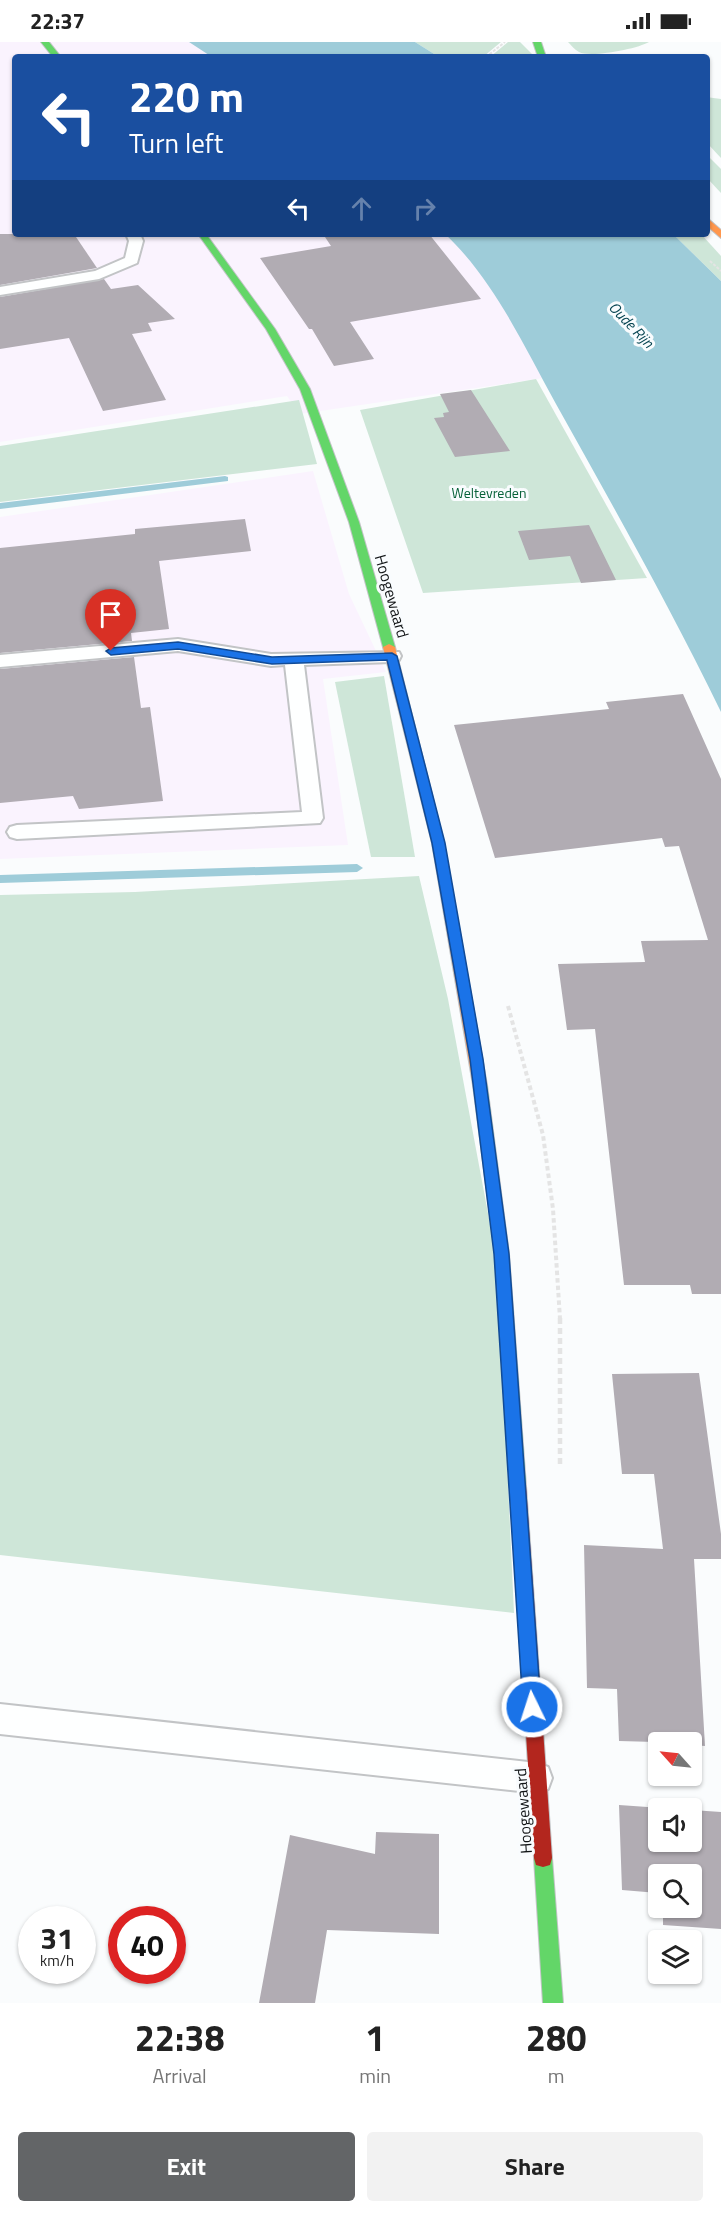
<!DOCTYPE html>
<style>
body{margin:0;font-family:"Titillium Web",sans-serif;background:#f2f2f2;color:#222;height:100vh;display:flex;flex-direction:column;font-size:22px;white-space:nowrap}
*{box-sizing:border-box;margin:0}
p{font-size:20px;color:#767676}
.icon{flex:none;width:33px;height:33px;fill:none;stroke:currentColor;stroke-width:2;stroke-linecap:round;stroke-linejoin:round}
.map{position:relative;height:1961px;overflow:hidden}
.panel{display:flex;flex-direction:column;background:#fff;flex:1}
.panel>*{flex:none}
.guide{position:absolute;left:12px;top:12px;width:698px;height:183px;border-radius:6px;box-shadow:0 2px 4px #0004;background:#1a4fa0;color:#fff;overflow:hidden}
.needle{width:39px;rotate:297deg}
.tools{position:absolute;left:648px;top:1690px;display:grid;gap:12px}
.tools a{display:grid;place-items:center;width:54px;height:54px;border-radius:6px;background:#fff;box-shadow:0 2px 4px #0004;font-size:30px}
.speed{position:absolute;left:18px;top:1864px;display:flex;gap:12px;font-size:30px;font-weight:700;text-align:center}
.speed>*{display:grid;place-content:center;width:78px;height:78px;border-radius:50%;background:#fff;box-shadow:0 2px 4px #0004;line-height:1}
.speed small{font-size:15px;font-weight:400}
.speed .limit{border:9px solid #d22;background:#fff;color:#111}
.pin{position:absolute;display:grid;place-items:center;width:51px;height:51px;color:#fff;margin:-62px -26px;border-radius:50% 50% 50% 0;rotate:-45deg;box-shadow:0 0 6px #0007}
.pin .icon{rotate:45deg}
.me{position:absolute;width:66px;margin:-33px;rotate:356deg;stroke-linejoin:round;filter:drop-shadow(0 0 4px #0008)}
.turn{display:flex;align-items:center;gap:21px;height:126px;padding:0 18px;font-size:27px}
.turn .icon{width:78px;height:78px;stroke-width:2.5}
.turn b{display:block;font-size:42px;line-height:51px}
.lanes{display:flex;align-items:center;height:57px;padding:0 18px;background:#0003;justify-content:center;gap:30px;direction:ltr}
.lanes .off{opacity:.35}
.eta{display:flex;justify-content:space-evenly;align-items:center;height:102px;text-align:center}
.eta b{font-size:36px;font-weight:700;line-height:42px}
.primary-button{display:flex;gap:12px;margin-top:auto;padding:12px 18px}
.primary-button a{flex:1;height:69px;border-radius:6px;background:#636567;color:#fff;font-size:24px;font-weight:700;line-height:69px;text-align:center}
.primary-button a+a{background:#f2f2f2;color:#222}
.status{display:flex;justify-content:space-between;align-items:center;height:42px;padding:0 30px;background:#fff;direction:ltr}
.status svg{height:16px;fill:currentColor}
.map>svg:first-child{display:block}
.industrial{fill:#faf3fe}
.green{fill:#cee6d8}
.water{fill:#9eccd9}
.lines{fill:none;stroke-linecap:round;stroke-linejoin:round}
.stream{fill:#9eccd9;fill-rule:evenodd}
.building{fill:#b1acb3}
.lane-casing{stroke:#c2c4c6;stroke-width:4}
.fast-casing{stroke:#c2c4c6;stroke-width:2}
.slow-casing{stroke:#c2c4c6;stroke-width:2}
.jam-casing{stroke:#c2c4c6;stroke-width:2}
.path-far2{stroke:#e4e4e4;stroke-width:2;stroke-dasharray:3 1.5;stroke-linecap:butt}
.path-far1{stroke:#e4e4e4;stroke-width:4;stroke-dasharray:4.5 3;stroke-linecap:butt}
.path{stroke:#e4e4e4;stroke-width:4.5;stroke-dasharray:6 4;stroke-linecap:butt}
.lane{fill:#feffff;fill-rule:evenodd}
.fast{fill:#63d668;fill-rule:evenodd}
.slow{fill:#ff974d;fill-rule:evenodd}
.jam{fill:#b3261e;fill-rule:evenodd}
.route{fill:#1a73e8;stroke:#114b97;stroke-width:1.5}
.labels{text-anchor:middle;stroke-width:6;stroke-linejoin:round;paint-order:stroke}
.far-park-label{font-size:14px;fill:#08623a;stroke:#f9fcfe}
.far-water-label{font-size:15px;font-style:italic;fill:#074552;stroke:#f9fcfe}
.street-label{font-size:16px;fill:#111416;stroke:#f9fcfe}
</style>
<div class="status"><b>22:37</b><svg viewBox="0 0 49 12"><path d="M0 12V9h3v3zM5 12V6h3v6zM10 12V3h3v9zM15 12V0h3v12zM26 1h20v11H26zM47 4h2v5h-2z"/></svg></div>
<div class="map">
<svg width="721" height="1961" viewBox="0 0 721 1961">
<rect width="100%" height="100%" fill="#fafcfd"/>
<g class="industrial">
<polygon points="0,0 216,0 243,15 15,15 15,192 459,192 557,334 300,372 287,354 0,400"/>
<polygon points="313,429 349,552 386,630 323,637 348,803 0,817 0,475"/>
</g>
<g class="green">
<polygon points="415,0 501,0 483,15 439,15"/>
<polygon points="508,0 520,0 535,15 490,15"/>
<path d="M 568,0 L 649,0 C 637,7 591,16 579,10 C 575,8 571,3 568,0 Z"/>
<polygon points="706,55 721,57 721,116 707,101"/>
<polygon points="706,112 721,127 721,151 707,136"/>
<polygon points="673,192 701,192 721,214 721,239"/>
<polygon points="536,337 647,536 423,551 360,368"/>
<polygon points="299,358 317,422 0,460 0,404"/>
<polygon points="384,634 415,815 371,815 335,640"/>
<polygon points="419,834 448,957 498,1225 514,1571 0,1513 0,853 135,850"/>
</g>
<g class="water">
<polygon points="189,0 415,0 439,15 212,15"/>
<path d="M 445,192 L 673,192 L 721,239 L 721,670 C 670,565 613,464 556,362 C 524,304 494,238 445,192 Z"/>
</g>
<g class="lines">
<g class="stream">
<polygon points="225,434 228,435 228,439 0,467 0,461"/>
<polygon points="357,822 363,826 357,830 0,841 0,833"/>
</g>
</g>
<g class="building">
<polygon points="0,192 74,192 97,226 0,243"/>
<polygon points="323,192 429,192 481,257 350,280 374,317 334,324 312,287 309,287 260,216 331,204"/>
<polygon points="104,237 111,247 138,243 175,277 148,281 152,289 132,292 166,358 103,369 69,296 0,307 0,255"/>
<polygon points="471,348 510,409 455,415 434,376 444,375 443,371 449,370 440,352"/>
<polygon points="245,477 251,509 159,519 169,587 131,591 132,599 0,611 0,506 135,492 135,487"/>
<polygon points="589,483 616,538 581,541 570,514 529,518 518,489"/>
<polygon points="134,615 141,666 150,665 163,759 79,767 73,754 0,761 0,627"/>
<polygon points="683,652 721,737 721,1252 692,1252 690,1243 624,1243 595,987 567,988 558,922 645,920 641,899 708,898 679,804 665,805 662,796 495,816 454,683 609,667 606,660"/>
<polygon points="699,1331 721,1492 721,1517 694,1517 705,1704 692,1703 692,1701 619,1699 617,1647 587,1646 584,1503 663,1507 654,1432 622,1432 612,1332"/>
<polygon points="619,1763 676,1767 658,1767 658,1800 692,1800 692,1768 721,1770 721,1887 663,1883 663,1866 692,1866 692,1833 658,1833 658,1851 622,1848"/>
<polygon points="376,1790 439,1792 439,1892 327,1888 315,1961 259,1961 290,1793 375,1812"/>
</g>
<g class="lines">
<defs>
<g id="lane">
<polygon points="126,192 140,192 143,199 137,221 99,237 0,253 0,245 95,229 125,216 129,199"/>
<polygon points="178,597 271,612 399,610 401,614 399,618 392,620 304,623 323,776 320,781 17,797 10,795 7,790 10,785 17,783 302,770 285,623 271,624 178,609 0,625 0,613"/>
<polygon points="0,1662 537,1721 548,1725 552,1736 548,1747 537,1751 0,1692"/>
</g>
<g id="fast">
<polygon points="41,0 49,0 61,15 53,15"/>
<polygon points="533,0 541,0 546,15 538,15"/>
<polygon points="198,192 206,192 275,287 310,347 359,480 395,605 393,607 385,607 383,605 349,480 300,347 266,287"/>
<polygon points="480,1038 485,1039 487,1043 509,1212 526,1444 524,1449 518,1451 512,1449 510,1444 495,1212 473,1043 475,1039"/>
<polygon points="543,1807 550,1809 552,1816 563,1961 543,1961 534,1816 536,1809"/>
</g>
<g id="slow">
<polygon points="706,175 721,188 721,196 706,183"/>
<polygon points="389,602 395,605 444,801 487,1043 485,1047 475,1047 473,1043 432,801 383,605"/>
</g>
<polygon id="jam" points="518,1437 524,1439 526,1444 552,1816 550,1823 543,1825 536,1823 534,1816 510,1444 512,1439"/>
</defs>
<use href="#lane" class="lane-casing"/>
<use href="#fast" class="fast-casing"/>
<use href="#slow" class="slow-casing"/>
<use href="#jam" class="jam-casing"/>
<g class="path-far2">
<polyline points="486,15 505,0"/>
<polyline points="710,219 721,229"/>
</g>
<polyline class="path-far1" points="508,964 543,1093 553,1167 560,1277"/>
<polyline class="path" points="560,1276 560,1425"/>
<use href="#lane" class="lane"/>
<use href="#fast" class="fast"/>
<use href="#slow" class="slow"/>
<use href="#jam" class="jam"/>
</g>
<polygon class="route" points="178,600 272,615 392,611 397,614 445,801 483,1017 509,1212 541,1665 538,1671 532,1674 526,1671 523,1665 494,1212 470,1017 432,801 387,618 272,622 178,607 111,613 106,609 111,606"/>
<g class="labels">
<g class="far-park-label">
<text x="489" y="456">Weltevreden</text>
</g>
<g class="far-water-label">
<text transform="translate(631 283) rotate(46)" y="5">Oude Rijn</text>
</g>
<g class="street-label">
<text transform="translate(392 554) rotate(74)" y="6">Hoogewaard</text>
<text transform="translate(523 1769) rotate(-94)" y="6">Hoogewaard</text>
</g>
</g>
</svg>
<div class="tools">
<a><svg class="needle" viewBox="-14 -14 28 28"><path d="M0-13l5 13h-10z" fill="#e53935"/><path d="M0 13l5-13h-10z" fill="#767676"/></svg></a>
<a><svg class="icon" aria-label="sound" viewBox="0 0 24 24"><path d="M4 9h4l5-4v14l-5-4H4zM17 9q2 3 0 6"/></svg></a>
<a><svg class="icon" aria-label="search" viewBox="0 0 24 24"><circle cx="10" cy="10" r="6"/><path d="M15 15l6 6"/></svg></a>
<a><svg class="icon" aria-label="layers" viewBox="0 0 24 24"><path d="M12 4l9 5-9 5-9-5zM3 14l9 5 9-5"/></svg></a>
</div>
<div class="speed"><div>31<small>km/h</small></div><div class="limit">40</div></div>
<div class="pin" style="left:111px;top:609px;background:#d93025"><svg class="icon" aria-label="arrive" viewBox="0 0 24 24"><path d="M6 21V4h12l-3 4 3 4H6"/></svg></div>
<svg class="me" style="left:532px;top:1665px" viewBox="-20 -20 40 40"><circle r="17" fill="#1a73e8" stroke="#fff" stroke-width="3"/><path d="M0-11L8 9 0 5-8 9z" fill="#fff"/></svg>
<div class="guide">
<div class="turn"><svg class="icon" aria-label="left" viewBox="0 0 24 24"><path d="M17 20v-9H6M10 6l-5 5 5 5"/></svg><div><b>220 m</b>Turn left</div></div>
<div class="lanes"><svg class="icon" aria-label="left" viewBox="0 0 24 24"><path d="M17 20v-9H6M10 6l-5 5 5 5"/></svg><svg class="icon off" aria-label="ahead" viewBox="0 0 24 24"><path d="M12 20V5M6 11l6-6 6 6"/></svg><svg class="icon off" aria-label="right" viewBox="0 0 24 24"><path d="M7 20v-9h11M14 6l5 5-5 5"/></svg></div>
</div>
</div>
<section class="panel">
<div class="eta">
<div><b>22:38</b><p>Arrival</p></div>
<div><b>1</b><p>min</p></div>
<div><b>280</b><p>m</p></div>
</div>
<div class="primary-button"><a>Exit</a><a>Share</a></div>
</section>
